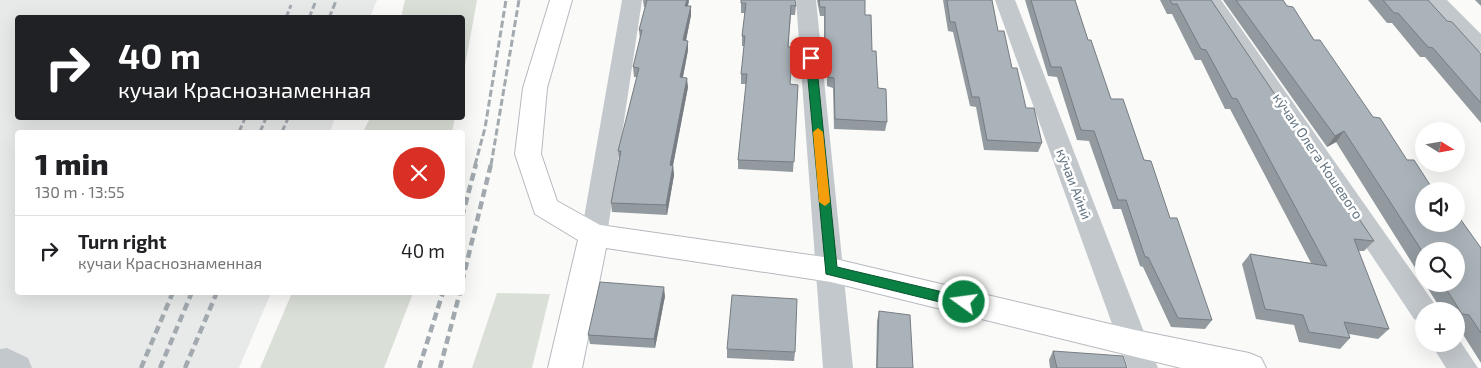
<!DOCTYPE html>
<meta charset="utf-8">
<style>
body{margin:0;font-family:"Exo 2",sans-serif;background:#f2f2f2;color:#202124;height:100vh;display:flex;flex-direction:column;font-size:19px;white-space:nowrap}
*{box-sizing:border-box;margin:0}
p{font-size:16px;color:#757577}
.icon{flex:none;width:28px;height:28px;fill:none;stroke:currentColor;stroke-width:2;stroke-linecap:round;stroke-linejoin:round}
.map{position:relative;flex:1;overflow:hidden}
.drawer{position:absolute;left:15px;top:130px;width:450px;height:165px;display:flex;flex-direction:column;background:#fff;border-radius:5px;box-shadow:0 5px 20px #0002}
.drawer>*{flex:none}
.guide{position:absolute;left:15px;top:15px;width:450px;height:105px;border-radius:5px;box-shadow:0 5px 20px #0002;background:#202124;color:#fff;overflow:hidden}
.needle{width:32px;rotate:101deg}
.controls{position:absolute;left:1415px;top:122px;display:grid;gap:10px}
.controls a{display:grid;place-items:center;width:50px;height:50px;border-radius:50%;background:#fff;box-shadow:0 5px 20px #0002;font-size:25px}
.pin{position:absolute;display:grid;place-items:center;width:42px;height:42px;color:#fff;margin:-21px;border-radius:10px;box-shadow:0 2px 8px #0006}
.me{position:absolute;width:55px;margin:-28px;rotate:284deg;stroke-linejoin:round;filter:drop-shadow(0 0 4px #0008)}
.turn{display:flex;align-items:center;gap:18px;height:105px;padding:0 20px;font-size:22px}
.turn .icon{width:65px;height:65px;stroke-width:2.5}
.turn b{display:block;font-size:35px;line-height:42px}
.round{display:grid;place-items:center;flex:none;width:52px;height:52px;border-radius:26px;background:#f2f2f2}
.head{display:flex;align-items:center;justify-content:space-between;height:85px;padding:0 20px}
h1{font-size:30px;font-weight:800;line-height:38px}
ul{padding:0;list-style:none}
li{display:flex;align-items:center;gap:15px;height:70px;padding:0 20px;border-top:1px solid #e0e0e0}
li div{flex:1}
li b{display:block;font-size:19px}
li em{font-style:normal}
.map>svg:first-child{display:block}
.built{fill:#e8e9e9}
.green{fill:#dadfd7}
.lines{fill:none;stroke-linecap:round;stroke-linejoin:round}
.major-casing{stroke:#b5babe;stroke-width:2}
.minor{fill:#c3c8cc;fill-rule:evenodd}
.major{fill:#fff;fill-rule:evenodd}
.rail-far1{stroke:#a2aab0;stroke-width:3;stroke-dasharray:7 3;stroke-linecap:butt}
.rail{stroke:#a2aab0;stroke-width:4.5;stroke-dasharray:8 4.5;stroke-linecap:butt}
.wall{fill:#929a9f}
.shaded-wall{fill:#777d82}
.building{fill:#aab3b9;stroke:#777d82}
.route{fill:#0b8043;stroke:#07532c}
.slow{fill:#f59e0b}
.labels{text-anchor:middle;stroke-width:5;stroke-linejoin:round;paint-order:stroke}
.street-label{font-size:14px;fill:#657683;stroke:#fff}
</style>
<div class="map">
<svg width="1481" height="368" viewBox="0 0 1481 368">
<rect width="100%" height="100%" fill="#fafaf8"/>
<polygon class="built" points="0,0 377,0 370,17 18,18 18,118 335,118 330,132 18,132 18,292 271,293 239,368 0,368"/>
<g class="green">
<polygon points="405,0 477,0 463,77 462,18 401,17"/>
<polygon points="370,118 455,118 452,132 363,132"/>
<polygon points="292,293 292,292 413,293 384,368 260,368"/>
<polygon points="497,293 550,294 532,368 472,368"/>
</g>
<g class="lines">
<defs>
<polygon id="major" points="550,0 572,0 547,88 541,154 557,201 600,225 831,258 1135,330 1249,353 1261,358 1266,368 1181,368 831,282 606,248 582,368 548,368 578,240 535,214 515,154 523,88"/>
</defs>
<use href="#major" class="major-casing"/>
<g class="minor">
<polygon points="622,0 642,0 607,235 603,242 594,245 585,242 581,235"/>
<polygon points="796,0 816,0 853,368 823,368"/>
<polygon points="995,0 1015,0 1158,368 1128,368"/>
<polygon points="1201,0 1221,0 1434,303 1438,311 1424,311 1424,323 1414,319"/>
<polygon points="1426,0 1447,0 1481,34 1481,52 1474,51"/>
<polygon points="1456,335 1478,368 1446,368 1431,344 1456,344"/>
<polygon points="7,348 28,358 32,368 0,368 0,349"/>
</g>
<use href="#major" class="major"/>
<g class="rail-far1">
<polyline points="286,18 291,5"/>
<polyline points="309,18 315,3"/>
<polyline points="329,18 336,1"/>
<polyline points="239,132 245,118"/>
<polyline points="260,132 266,118"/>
<polyline points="282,132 288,118"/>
<polyline points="475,165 485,128 506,0"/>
<polyline points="491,165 519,0"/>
</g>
<g class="rail">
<polyline points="462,217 476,164"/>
<polyline points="462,282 491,164"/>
<polyline points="141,368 173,292"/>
<polyline points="160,368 192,292"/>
<polyline points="185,368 217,292"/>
<polyline points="419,368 443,292"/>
<polyline points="440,368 460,292"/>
</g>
</g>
<g class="wall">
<polygon points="643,0 689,0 688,6 691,6 691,15 686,41 688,50 683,77 688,87 673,166 674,175 667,215 612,212 611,203 619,158 618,151 637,77 634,77 633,67 640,39 639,30 645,7 644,7"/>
<polygon points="817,0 865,0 865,15 872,51 878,88 887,122 885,131 834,129 833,88 827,86 827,49 824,49 824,16 820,16"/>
<polygon points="943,0 992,0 998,31 1012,68 1026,108 1042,143 1038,152 984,150 976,107 970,106 953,32 948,31"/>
<polygon points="1025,0 1075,0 1088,40 1111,99 1144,160 1170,218 1212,320 1205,329 1171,327 1143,267 1140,266 1121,209 1113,209 1089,141 1077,140 1057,77 1048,76"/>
<polygon points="1160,0 1211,0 1374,241 1364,251 1358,251 1389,329 1378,339 1349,334 1350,338 1340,349 1299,342 1294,325 1256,319 1242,264 1250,254 1311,263 1230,109 1225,109 1201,60 1195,60 1172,14 1167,14"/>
<polygon points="1223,0 1283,0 1287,6 1314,40 1373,117 1424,191 1481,248 1481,363 1457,325 1456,325 1456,311 1442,311 1425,284 1456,284 1424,251 1424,282 1336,142 1327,147"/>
<polygon points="1368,0 1428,0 1447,21 1481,54 1481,123 1425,57 1420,57 1392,23 1387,23"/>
<polygon points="1475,0 1481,0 1481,6"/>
<polygon points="741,3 796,6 795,15 791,15 788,47 790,84 798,85 793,172 738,169 738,160 746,84 741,84 741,74 744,46 742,46 742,36 745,13 741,13"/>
<polygon points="665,296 655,348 590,344 588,335"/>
<polygon points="879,311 913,368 876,368 877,321"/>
<polygon points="727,349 795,352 794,361 727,358"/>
<polygon points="1053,351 1127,368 1050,368 1049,360"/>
</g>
<g class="shaded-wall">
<polygon points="687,0 689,0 686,15 685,6"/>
<polygon points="691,6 691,15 684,50 683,40"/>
<polygon points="688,41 688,50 681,87 680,77"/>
<polygon points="687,78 688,87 671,175 670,165"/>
<polygon points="1344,131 1336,142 1327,147 1335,136"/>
<polygon points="673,166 674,175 667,215 666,205"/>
<polygon points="664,287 665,296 655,348 654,339"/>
</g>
<g class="building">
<polygon points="647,0 687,0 685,6 691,6 683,40 688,41 680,77 687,78 670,165 673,166 666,205 611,203 621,151 618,151 639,68 633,67 642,30 639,30"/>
<polygon points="741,0 795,0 796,6 791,5 788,47 793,47 790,84 798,85 794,162 738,160 747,74 741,74 745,36 742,36 746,3 741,3"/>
<polygon points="819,0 865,0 865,15 871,15 872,51 876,51 878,88 886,89 887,122 835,119 834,78 828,77 828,40 825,40 825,7 820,7"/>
<polygon points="947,0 992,0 998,31 1004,31 1012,68 1017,68 1026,108 1034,108 1042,143 987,140 979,97 972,97 955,22 950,22"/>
<polygon points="1031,0 1075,0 1088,40 1091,40 1111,99 1123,99 1144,160 1151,161 1170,218 1177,218 1212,320 1178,318 1148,257 1145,257 1126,200 1118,200 1094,131 1081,130 1061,67 1051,67"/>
<polygon points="1170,0 1211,0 1374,241 1354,239 1389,329 1344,322 1350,338 1309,332 1303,315 1265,309 1250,254 1327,266 1237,99 1232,98 1206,50 1201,49 1177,4 1172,4"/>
<polygon points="1236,0 1283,0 1287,6 1293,7 1314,40 1320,40 1373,117 1380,118 1407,160 1414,160 1434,191 1424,191 1424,224 1456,224 1456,213 1481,248 1481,333 1469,315 1462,314 1443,284 1456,284 1456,251 1424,251 1424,254 1344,131 1335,136"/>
<polygon points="1383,0 1428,0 1447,21 1452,22 1481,54 1481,103 1433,48 1428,47 1398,13 1394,13"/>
<polygon points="600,282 664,287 654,339 588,335"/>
<polygon points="732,295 797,299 795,352 727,349"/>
<polygon points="879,311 910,315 913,368 877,368"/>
<polygon points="1053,351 1123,356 1127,368 1057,368"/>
</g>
<polygon class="route" points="811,55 816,58 837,267 964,297 970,302 968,306 964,308 826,274 806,58"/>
<polygon class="slow" points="818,128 823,132 830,202 825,206 819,202 813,132"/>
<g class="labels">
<g class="street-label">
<text transform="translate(1318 156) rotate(56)" y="5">кӯчаи Олега Кошевого</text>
<text transform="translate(1074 184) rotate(69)" y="5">кӯчаи Айнӣ</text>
</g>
</g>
</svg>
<div class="controls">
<a><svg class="needle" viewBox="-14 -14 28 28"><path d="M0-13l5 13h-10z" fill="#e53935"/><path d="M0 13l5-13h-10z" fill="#757577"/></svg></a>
<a><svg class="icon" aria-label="sound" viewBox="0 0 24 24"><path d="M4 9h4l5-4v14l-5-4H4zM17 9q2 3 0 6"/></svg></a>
<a><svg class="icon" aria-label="search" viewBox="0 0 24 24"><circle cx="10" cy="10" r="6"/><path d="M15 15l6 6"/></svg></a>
<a>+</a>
</div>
<div class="pin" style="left:811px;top:58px;background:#d93025"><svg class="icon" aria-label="arrive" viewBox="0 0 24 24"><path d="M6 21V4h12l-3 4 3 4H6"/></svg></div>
<svg class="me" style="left:964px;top:302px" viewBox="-20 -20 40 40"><circle r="17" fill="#0b8043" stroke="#fff" stroke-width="3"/><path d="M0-11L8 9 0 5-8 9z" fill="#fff"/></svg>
<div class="guide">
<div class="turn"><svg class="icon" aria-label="right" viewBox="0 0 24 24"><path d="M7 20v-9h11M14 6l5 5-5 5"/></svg><div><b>40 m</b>кучаи Краснознаменная</div></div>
</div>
<section class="drawer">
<div class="head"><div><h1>1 min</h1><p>130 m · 13:55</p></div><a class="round" style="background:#d93025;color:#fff"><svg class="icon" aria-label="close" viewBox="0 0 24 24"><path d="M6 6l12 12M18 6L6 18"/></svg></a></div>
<ul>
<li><svg class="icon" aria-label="right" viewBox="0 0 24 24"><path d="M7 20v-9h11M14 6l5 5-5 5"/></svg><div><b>Turn right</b><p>кучаи Краснознаменная</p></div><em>40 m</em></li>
</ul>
</section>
</div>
